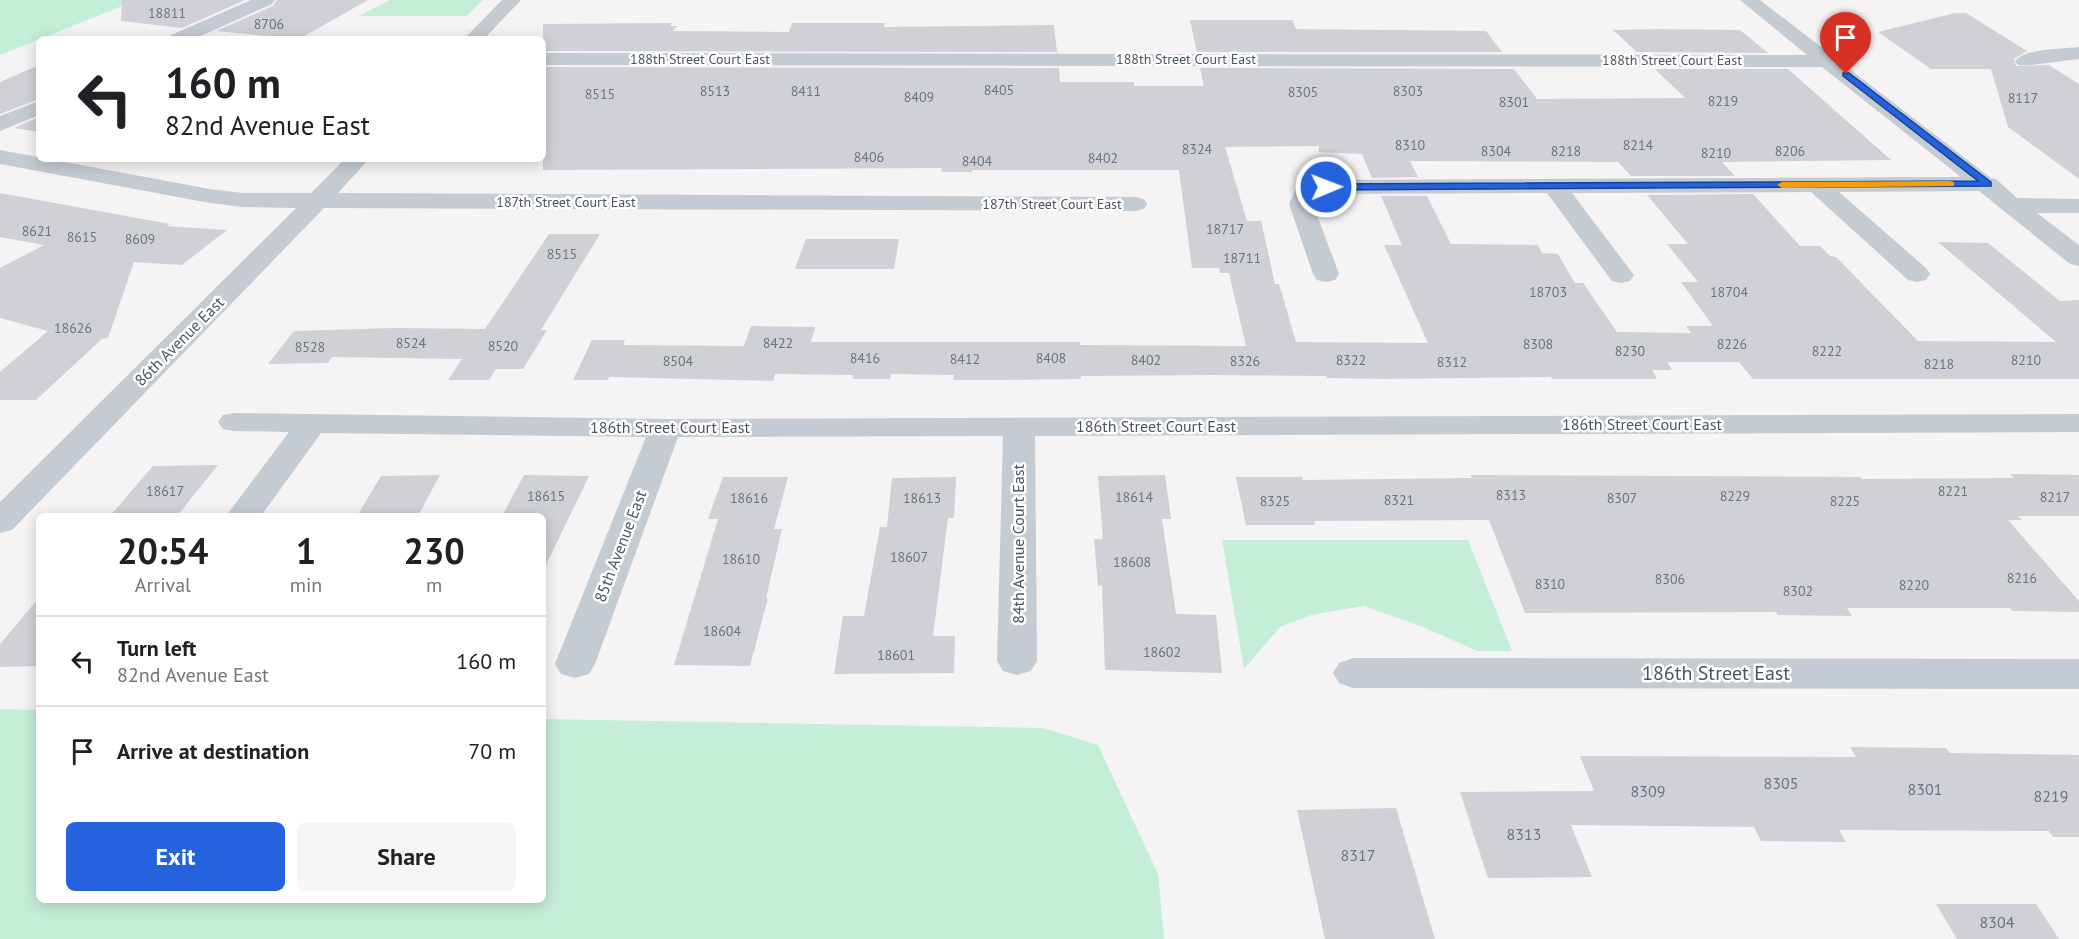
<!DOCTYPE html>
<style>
body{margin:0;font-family:"PT Sans",sans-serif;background:#f6f6f6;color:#202124;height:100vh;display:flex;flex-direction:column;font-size:22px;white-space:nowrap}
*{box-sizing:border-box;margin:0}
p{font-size:20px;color:#757577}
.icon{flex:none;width:33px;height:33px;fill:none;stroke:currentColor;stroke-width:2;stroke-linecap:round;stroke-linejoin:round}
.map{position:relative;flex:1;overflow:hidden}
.side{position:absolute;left:36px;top:513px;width:510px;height:390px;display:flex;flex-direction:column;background:#fff;border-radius:9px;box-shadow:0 3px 15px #0003}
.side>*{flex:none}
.guide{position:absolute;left:36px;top:36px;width:510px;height:126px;border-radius:9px;box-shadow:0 3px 15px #0003;background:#fff;color:#202124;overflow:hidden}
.pin{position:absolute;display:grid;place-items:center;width:51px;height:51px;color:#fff;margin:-62px -26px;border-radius:50% 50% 50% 0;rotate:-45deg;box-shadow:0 0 6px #0007}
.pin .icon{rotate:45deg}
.me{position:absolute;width:66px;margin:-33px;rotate:89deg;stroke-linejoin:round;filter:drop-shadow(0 0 4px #0008)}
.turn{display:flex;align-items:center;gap:21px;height:126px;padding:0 30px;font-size:27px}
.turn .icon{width:78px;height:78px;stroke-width:2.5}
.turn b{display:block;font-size:42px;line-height:51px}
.eta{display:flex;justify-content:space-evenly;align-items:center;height:102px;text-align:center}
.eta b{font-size:36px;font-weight:700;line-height:42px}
.primary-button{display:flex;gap:12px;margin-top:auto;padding:12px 30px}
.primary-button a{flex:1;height:69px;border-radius:9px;background:#2463dd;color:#fff;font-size:24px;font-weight:700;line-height:69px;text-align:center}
.primary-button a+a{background:#f6f6f6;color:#202124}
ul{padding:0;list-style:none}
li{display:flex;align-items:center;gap:18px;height:90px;padding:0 30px;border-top:2px solid #e0e0e0}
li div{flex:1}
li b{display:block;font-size:22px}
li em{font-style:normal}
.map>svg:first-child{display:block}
.green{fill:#c5eed9}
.building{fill:#d0d1d6}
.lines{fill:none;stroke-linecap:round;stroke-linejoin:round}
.minor{fill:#c4cbd3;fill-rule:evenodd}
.route{fill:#2463dd;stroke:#174090;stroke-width:1.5}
.slow{fill:#f59e0b}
.labels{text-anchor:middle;stroke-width:5;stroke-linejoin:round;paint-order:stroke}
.number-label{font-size:14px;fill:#6c737d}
.far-street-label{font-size:14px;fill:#4b545f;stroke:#fff}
.street-label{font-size:16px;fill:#4b545f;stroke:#fff}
.near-number-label{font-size:16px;fill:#6c737d}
.near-street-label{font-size:20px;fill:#4b545f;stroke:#fff}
</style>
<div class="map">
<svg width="2079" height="939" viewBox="0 0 2079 939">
<rect width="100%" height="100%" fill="#f5f3f3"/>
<g class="green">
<polygon points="0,0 137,0 0,55"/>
<polygon points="390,0 483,0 467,16 359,16"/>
<polygon points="1222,540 1468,540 1512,651 1477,651 1423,627 1364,606 1311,615 1280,627 1244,669"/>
<polygon points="0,709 39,710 39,900 543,900 543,719 1043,728 1098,745 1158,874 1164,939 0,939"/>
</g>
<g class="building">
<polygon points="122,0 245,0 182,28 121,21"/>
<polygon points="277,0 368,0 299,39 216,31 273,6"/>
<polygon points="1955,13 1966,13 2027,51 2014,59 2016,66 2049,65 2079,84 2079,179 2008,127 1991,69 1931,69 1878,32"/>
<polygon points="1190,20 1292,20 1296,29 1486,31 1502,52 1197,52"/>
<polygon points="672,23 670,26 677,26 673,31 789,32 792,23 885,23 884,27 1054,25 1057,52 543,51 543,24"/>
<polygon points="1659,29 1740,30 1768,53 1637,52 1613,30"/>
<polygon points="39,65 39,99 0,114 0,82"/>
<polygon points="543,67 1059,68 1060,82 1134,82 1134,86 1204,86 1200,68 1514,69 1537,99 1685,98 1655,69 1788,69 1891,160 1722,162 1735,176 1631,176 1618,162 1410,161 1418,177 1372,178 1362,154 1319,152 1319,146 1225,147 1247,221 1261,221 1275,284 1279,284 1296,342 1428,343 1384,245 1402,245 1381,196 1427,196 1451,244 1538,245 1542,253 1558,254 1575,283 1583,283 1617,332 1691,333 1686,326 1713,326 1681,282 1698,282 1667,244 1688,244 1647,195 1753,194 1800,246 1820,246 1830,256 1836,257 1918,341 2056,342 1938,242 1988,243 2060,301 2079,300 2079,379 1753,379 1739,362 1667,362 1672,370 1652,370 1657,379 1552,379 1551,377 1386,379 1327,378 1326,376 1211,375 1081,376 1081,379 993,380 953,380 954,375 891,374 890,379 853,379 853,375 775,374 773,381 609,377 608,380 573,380 592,340 625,340 623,345 744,346 751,326 815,327 811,342 1080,342 1080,345 1246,346 1229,273 1220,273 1219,268 1192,268 1179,170 972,170 972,172 941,172 942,168 545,170 543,170"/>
<polygon points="39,117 39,132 14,128"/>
<polygon points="0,193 170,224 166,226 227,230 182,265 134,262 108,338 102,339 36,400 0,400 0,372 48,331 0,318 0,268 44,245 0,237"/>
<polygon points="549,234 600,234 541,330 547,330 523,369 496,369 489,380 448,380 462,359 332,357 328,363 268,364 294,331 394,328 485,329"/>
<polygon points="806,239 899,239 894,269 795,269"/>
<polygon points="218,465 177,516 110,516 153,466"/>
<polygon points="2010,474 2079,475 2079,516 2018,516 2022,520 2008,520 2079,601 2079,612 2013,611 2010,608 1847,608 1852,616 1778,615 1776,612 1525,613 1489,520 1314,521 1315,525 1246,525 1236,477 1302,477 1303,480 1472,478 1470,475 1860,477 1862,479 2014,478"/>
<polygon points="440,475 418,516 357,516 381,476"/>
<polygon points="524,475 589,476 543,571 543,516 502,516"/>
<polygon points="1165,475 1171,519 1162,519 1176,614 1216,615 1222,673 1105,670 1102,585 1098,586 1094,539 1103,539 1098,476"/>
<polygon points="723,477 788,477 774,529 782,529 766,598 768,598 750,666 674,665 718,519 708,519"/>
<polygon points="956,477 954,518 948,518 933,636 955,636 954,673 834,674 843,616 864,616 880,527 887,527 892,478"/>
<polygon points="39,598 39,666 0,667 0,644"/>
<polygon points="1850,747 1946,748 1950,753 2079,755 2079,837 2053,837 2049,831 1839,830 1846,842 1761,841 1754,827 1571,825 1592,877 1488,878 1460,792 1594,791 1580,756 1856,757"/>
<polygon points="1396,808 1435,939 1325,939 1297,810"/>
<polygon points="1936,904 2036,904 2059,939 1957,939"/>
</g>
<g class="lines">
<g class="minor">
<polygon points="251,0 275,0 272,4 194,39 169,39 171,35"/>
<polygon points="502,0 521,0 484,39 464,39"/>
<polygon points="1740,0 1760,0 1991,178 1996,179 2017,198 2079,199 2079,213 2037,213 2079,245 2079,266 2070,264 1979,191 1839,192 1926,268 1930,274 1926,280 1917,282 1908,280 1811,192 1572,193 1634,275 1630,281 1621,283 1612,281 1547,193 1326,194 1315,197 1313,204 1339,274 1335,280 1326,282 1317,280 1313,274 1289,204 1297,187 1326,180 1961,177 1822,67 543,65 543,53 1807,55"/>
<path d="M 2079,47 L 2079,59 C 2066,60 2027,67 2018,65 L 2015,61 C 2025,48 2063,49 2079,47 Z"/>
<polygon points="39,101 39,115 0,131 0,116"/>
<polygon points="0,150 210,189 243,193 311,193 345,159 369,159 338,193 1135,197 1144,199 1147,204 1144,209 1135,211 324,208 12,530 0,533 0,502 296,208 243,207 210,203 0,164"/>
<polygon points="234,413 666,419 2079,414 2079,432 1035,436 1037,661 1031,671 1017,675 1003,671 997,661 1003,436 678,437 595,664 589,674 575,678 561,674 555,664 646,437 321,433 261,516 226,516 289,432 234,431 223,429 218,422 223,415"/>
<polygon points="1353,658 2079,659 2079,689 1353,688 1339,683 1333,673 1339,663"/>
</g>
</g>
<polygon class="route" points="1843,73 1849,73 1991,182 1991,186 1326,190 1321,187 1326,184 1978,181 1843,76"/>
<polygon class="slow" points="1950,181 1954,182 1954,186 1782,188 1777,185 1782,182"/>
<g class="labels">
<g class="number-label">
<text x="167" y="18">18811</text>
<text x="269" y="29">8706</text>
<text x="999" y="95">8405</text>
<text x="715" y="96">8513</text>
<text x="806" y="96">8411</text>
<text x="1408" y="96">8303</text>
<text x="1303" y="97">8305</text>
<text x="600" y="99">8515</text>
<text x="919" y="102">8409</text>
<text x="2023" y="103">8117</text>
<text x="1723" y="106">8219</text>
<text x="1514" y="107">8301</text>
<text x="1410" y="150">8310</text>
<text x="1638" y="150">8214</text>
<text x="1197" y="154">8324</text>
<text x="1496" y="156">8304</text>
<text x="1566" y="156">8218</text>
<text x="1790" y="156">8206</text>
<text x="1716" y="158">8210</text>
<text x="869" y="162">8406</text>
<text x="1103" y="163">8402</text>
<text x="977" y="166">8404</text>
<text x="1225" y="234">18717</text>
<text x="37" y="236">8621</text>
<text x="82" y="242">8615</text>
<text x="140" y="244">8609</text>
<text x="562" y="259">8515</text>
<text x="1242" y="263">18711</text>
<text x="1548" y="297">18703</text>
<text x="1729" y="297">18704</text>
<text x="73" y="333">18626</text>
<text x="411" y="348">8524</text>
<text x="778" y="348">8422</text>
<text x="1538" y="349">8308</text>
<text x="1732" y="349">8226</text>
<text x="503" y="351">8520</text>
<text x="310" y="352">8528</text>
<text x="1630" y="356">8230</text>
<text x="1827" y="356">8222</text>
<text x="865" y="363">8416</text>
<text x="1051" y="363">8408</text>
<text x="965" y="364">8412</text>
<text x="1146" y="365">8402</text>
<text x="1351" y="365">8322</text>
<text x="2026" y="365">8210</text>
<text x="678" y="366">8504</text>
<text x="1245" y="366">8326</text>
<text x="1452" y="367">8312</text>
<text x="1939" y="369">8218</text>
<text x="165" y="496">18617</text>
<text x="1953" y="496">8221</text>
<text x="1511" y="500">8313</text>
<text x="546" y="501">18615</text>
<text x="1735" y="501">8229</text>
<text x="1134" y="502">18614</text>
<text x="2055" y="502">8217</text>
<text x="749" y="503">18616</text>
<text x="922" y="503">18613</text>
<text x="1622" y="503">8307</text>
<text x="1399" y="505">8321</text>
<text x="1275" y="506">8325</text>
<text x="1845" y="506">8225</text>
<text x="909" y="562">18607</text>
<text x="741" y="564">18610</text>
<text x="1132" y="567">18608</text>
<text x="2022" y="583">8216</text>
<text x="1670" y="584">8306</text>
<text x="1550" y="589">8310</text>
<text x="1914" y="590">8220</text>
<text x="1798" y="596">8302</text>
<text x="722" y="636">18604</text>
<text x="1162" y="657">18602</text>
<text x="896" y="660">18601</text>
</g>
<g class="far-street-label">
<text x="700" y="64">188th Street Court East</text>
<text x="1186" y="64">188th Street Court East</text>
<text x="1672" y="65">188th Street Court East</text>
<text x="566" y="207">187th Street Court East</text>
<text x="1052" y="209">187th Street Court East</text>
</g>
<g class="street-label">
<text transform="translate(179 341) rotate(-45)" y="6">86th Avenue East</text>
<text x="1642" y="430">186th Street Court East</text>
<text x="1156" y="432">186th Street Court East</text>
<text x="670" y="433">186th Street Court East</text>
<text transform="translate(1018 544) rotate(-90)" y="6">84th Avenue Court East</text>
<text transform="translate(620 546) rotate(-69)" y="6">85th Avenue East</text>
</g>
<g class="near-number-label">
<text x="1781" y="789">8305</text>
<text x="1925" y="795">8301</text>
<text x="1648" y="797">8309</text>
<text x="2051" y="802">8219</text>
<text x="1524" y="840">8313</text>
<text x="1358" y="861">8317</text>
<text x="1997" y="928">8304</text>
</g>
<g class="near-street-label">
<text x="1716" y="680">186th Street East</text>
</g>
</g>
</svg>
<div class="pin" style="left:1846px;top:74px;background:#d93025"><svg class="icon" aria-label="arrive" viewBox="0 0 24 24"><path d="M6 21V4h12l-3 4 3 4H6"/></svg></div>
<svg class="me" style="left:1326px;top:187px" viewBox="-20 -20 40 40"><circle r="17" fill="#2463dd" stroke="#fff" stroke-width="3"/><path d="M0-11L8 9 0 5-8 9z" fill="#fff"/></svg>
<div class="guide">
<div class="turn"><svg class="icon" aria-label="left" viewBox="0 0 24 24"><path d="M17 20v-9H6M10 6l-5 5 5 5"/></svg><div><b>160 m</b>82nd Avenue East</div></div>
</div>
<section class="side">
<div class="eta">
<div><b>20:54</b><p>Arrival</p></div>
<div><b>1</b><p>min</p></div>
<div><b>230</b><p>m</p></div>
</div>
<ul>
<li><svg class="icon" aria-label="left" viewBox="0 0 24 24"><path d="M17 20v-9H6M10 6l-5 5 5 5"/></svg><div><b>Turn left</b><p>82nd Avenue East</p></div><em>160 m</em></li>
<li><svg class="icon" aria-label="arrive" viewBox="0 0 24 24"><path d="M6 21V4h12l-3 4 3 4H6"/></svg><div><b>Arrive at destination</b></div><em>70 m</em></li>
</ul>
<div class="primary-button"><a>Exit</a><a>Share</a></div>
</section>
</div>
